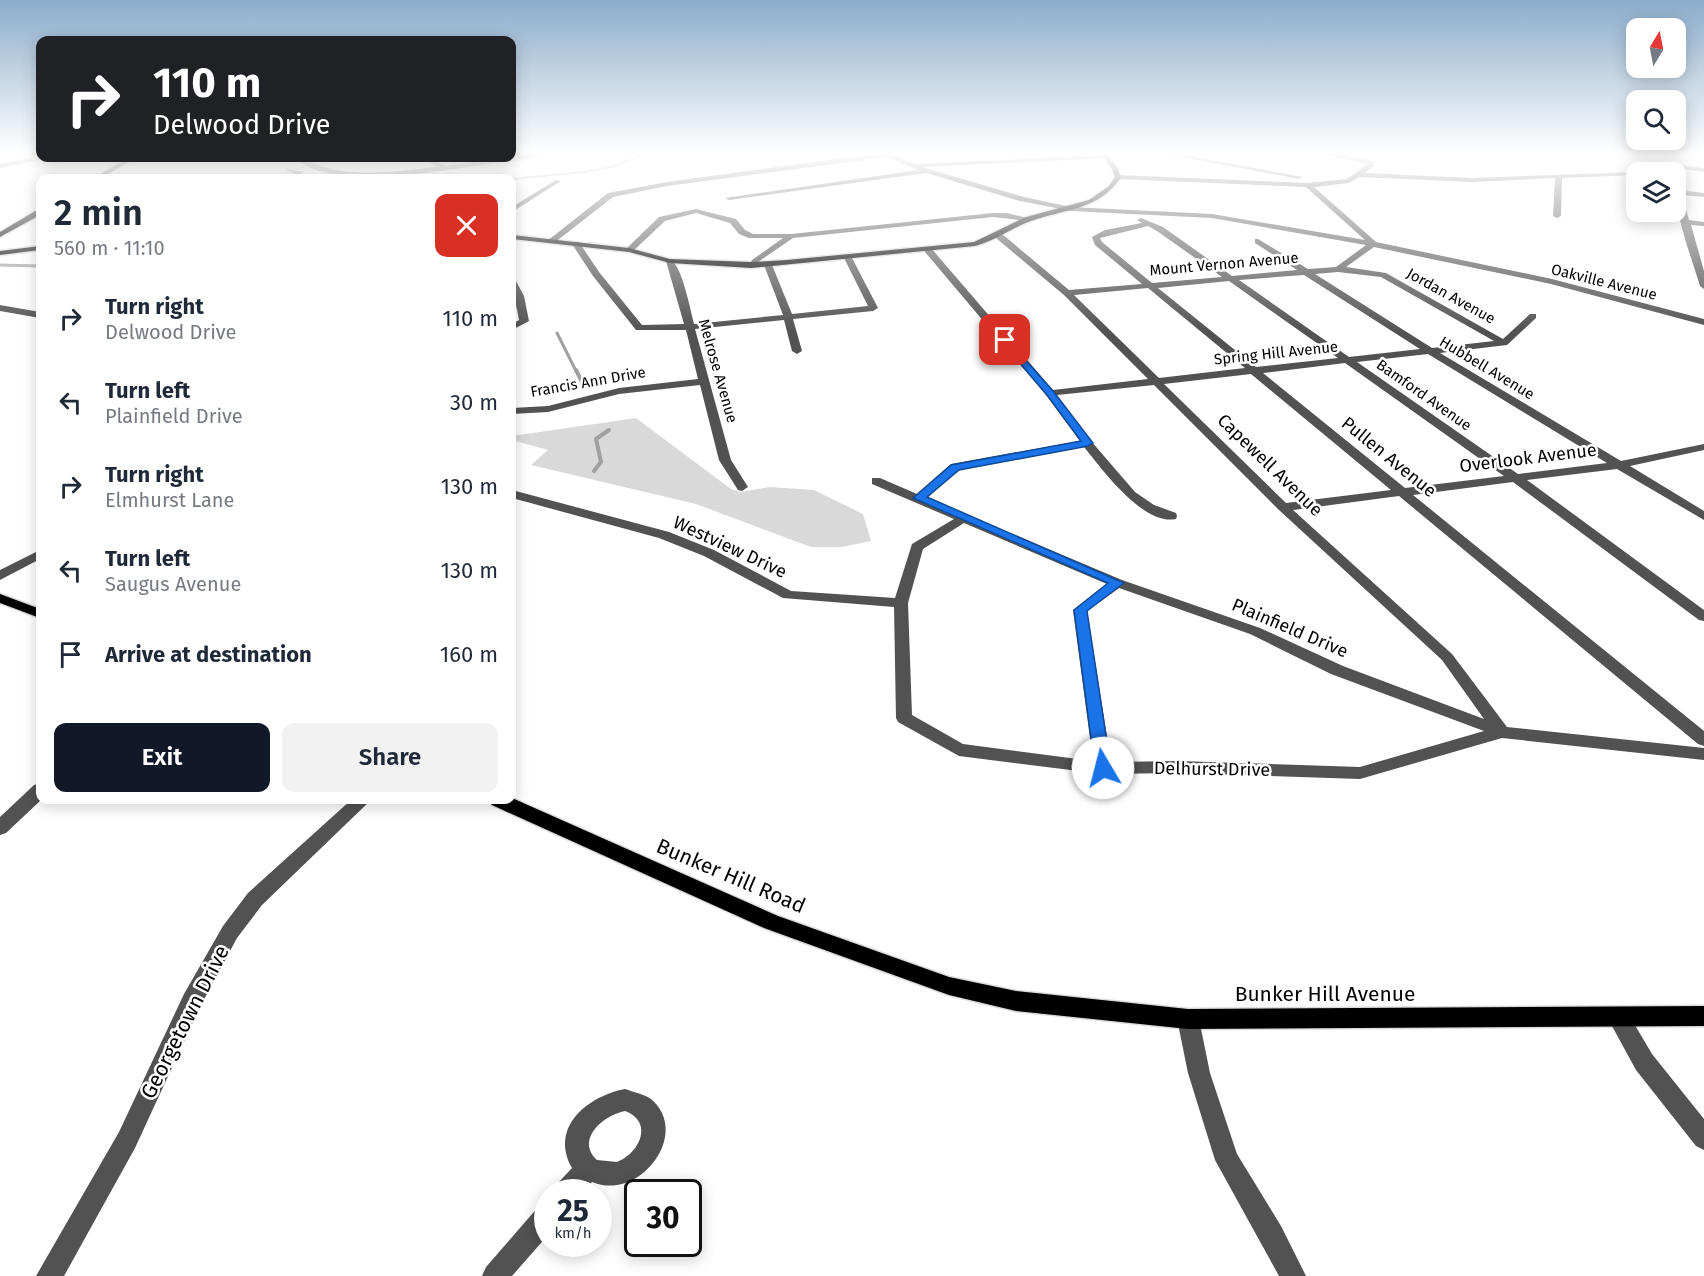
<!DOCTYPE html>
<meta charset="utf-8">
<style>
body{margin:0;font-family:"Fira Sans",sans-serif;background:#f2f2f3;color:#1f2937;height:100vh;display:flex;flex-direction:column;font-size:22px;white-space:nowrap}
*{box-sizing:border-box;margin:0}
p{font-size:20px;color:#747a83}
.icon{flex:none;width:33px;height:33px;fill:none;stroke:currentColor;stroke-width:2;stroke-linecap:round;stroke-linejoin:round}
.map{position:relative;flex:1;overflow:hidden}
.drawer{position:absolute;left:36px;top:174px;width:480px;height:630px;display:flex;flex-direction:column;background:#fff;border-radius:12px;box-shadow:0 3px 15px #0003}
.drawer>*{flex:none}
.top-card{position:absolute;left:36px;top:36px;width:480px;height:126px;border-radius:12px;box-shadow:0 3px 15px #0003;background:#202124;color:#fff;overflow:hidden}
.needle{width:39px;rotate:10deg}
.fabs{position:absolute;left:1626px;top:18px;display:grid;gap:12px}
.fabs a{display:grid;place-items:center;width:60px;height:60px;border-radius:12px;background:#fff;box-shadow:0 3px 15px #0003;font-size:30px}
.speed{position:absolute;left:534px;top:1179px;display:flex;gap:12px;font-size:30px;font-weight:700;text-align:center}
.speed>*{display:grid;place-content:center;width:78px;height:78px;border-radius:50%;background:#fff;box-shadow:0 3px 15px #0003;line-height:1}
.speed small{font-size:15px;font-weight:400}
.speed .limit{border:3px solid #111;border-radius:9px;background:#fff;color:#111}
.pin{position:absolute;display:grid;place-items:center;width:51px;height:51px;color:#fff;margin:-26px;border-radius:12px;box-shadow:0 3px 9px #0006}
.me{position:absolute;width:66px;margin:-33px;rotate:352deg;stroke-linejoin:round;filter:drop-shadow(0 0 4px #0008)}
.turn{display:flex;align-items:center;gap:21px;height:126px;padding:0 18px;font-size:27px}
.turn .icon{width:78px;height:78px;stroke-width:2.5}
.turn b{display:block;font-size:42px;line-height:51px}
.round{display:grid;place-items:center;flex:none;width:63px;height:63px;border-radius:12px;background:#f2f2f3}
.overview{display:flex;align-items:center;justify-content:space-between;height:102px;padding:0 18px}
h1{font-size:36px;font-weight:600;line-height:45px}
.action{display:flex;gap:12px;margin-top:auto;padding:12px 18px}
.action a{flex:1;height:69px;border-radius:12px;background:#111827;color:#fff;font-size:24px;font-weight:600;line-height:69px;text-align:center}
.action a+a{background:#f2f2f3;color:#1f2937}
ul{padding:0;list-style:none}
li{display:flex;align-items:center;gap:18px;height:84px;padding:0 18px}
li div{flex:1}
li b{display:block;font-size:22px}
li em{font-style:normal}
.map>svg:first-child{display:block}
.green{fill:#d9d9d9}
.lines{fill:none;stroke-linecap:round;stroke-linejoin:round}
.stream-far2{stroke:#a0a0a0;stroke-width:2}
.stream-far1{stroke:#a0a0a0;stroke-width:3}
.stream{stroke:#a0a0a0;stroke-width:4}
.major-casing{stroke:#dbdbdb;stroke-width:3}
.minor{fill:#525252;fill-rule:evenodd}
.major{fill:#000;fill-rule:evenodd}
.route{fill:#1a73e8;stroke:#114b97;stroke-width:1.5}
.labels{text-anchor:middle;stroke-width:5;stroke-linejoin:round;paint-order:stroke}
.far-street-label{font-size:15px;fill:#000;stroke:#fff}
.street-label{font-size:18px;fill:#000;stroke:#fff}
.near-street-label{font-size:21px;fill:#000;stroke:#fff}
</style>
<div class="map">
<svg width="1704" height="1276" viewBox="0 0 1704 1276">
<rect width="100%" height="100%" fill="#fff"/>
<polygon class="green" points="636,418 731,489 740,492 770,487 814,490 863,514 871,541 842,547 811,547 696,504 531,465 548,450 512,440 512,436"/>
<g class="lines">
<polyline class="stream-far2" points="512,179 584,172 611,167 642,155 671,153"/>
<g class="stream-far1">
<polyline points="0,265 40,266"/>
<polyline points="557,333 576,371"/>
</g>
<g class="stream">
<polyline points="576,370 583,384"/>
<polyline points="594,471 601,462 596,439 609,430"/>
</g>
<defs>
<g id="major">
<path d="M 1100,153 L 1106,153 L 1117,167 L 1121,177 C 1100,210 1065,209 1031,221 C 1011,228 995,241 975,246 L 751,268 L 670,263 L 629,252 L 512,239 L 512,235 L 629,248 L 670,259 L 751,262 L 787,260 L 974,242 L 1026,217 L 1089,200 L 1109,186 L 1115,177 L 1111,167 Z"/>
<polygon points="128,158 135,158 101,178 94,178"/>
<polygon points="37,210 40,210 40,215 0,237 0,232"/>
<polygon points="40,246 40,250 0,255 0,251"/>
<polygon points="0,594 40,609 40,618 0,603"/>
<polygon points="512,798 778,916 949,977 1016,991 1188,1009 1704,1006 1704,1026 1188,1029 1016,1011 949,995 764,928 492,805 489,800"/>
</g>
</defs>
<use href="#major" class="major-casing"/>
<g class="minor">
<path d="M 532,153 L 549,153 C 536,160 515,160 500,162 C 453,169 339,191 301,162 L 303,158 L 309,158 L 308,161 C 346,180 396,171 437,167 L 422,158 L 429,158 L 446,166 Z"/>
<path d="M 880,153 L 891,154 L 915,164 L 1106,155 L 1108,158 L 922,167 L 1024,197 L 1071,207 L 1212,214 L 1365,240 L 1306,187 L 1118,179 L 1115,177 L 1118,175 L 1308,183 L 1347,179 L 1368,164 L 1317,153 L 1332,153 L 1373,161 L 1374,166 L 1365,173 L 1472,178 L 1638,172 L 1636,175 L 1562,178 L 1561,216 L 1557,218 L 1553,216 L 1555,178 L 1472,182 L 1359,177 L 1349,183 L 1314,187 L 1376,242 L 1552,279 L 1704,319 L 1704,325 L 1551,284 L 1374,247 L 1346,267 L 1386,273 L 1503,339 L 1530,314 L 1536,314 L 1536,318 L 1507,345 L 1440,353 L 1621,461 L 1704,444 L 1704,450 L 1630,466 L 1704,511 L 1704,520 L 1617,469 L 1527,480 L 1704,610 L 1704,621 L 1699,620 L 1513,482 L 1413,495 L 1704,731 L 1704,746 L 1698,744 L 1399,496 L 1293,510 L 1452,654 L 1507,727 L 1704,748 L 1704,760 L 1502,738 L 1360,779 L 1178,773 L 1103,774 L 959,756 L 898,722 L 896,718 L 894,607 L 783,598 L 704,556 L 659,538 L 512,498 L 512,490 L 669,532 L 714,550 L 791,591 L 895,598 L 912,544 L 954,519 L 872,484 L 872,478 L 880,478 L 917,494 L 951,464 L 1080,441 L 1046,395 L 925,252 L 925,248 L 931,248 L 1053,390 L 1148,379 L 1064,295 L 996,238 L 996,234 L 1002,234 L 1069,290 L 1142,284 L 1095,245 L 1092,237 L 1105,230 L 1142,223 L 1137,220 L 1141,218 L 1163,227 L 1232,276 L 1297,270 L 1255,243 L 1255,239 L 1258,239 L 1308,269 L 1336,267 L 1366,245 L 1212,218 L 1071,211 L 1020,201 L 926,173 L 729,200 L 725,198 L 918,170 L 887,157 L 667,186 L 613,197 L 554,243 L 547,241 L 608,193 L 667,182 ZM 1148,226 L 1157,231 L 1222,277 L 1152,283 L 1102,242 L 1100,238 ZM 1338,272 L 1381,277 L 1494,341 L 1432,348 L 1315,274 ZM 1304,275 L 1420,349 L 1349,357 L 1239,280 ZM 1229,281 L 1338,358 L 1256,367 L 1158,288 ZM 1148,288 L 1245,368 L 1159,378 L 1074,295 ZM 1428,354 L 1607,463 L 1518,474 L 1357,362 ZM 1345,363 L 1504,476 L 1405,488 L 1263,373 ZM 1251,374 L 1391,490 L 1286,503 L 1164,384 ZM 1154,385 L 1279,510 L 1442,660 L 1484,719 L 1343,666 L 1260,628 L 1122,580 L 927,498 L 959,470 L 1084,447 C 1102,469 1143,526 1176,519 L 1177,516 L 1176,513 L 1154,505 L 1135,492 L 1091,441 L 1057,395 ZM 964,523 L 1107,584 L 1073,610 L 1093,761 L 963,744 L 912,715 L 908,603 L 923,549 ZM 1119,588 L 1250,634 L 1331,674 L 1484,731 L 1360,767 L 1178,761 L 1111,762 L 1087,611 Z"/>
<polygon points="1160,153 1175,153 1302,177 1299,179"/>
<polygon points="40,156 43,159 0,168 0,164"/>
<polygon points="1672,164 1704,168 1704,172 1670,167"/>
<polygon points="287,169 304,172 294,178 287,178 294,173 287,171"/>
<polygon points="1652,170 1674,172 1649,172"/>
<polygon points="556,180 561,181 512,212 512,207"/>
<path d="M 1676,185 L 1680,190 L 1704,193 L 1704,197 L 1682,195 L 1689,220 L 1704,222 L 1704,226 L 1691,225 L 1704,271 L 1704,289 L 1700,286 C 1692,259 1673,210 1676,185 Z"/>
<polygon points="696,209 736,219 745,230 753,234 791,234 993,213 1007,213 1032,219 1028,221 993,217 793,238 755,264 751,262 752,260 783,238 749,238 739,234 730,223 696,213 665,221 632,252 625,250 659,217"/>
<path d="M 573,242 L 579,242 L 599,272 L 642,325 L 684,324 L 666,261 L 670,259 C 682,265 690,309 694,324 L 783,315 L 764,265 L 768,262 L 772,265 L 792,314 L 868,306 L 844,258 L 848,256 L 852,258 L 878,308 L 873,311 L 793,319 L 802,351 L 797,354 L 792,351 L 784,320 L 695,329 L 731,460 L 748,487 L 742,491 L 738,490 L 719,460 L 700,385 L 619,394 L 548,412 L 512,414 L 512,408 L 548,406 L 619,388 L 698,379 L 686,330 L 636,330 L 593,276 L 572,244 Z"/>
<path d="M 512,278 L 515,279 L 524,296 L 529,321 L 512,330 L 512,324 L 519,320 C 517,306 511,291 512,278 Z"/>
<polygon points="0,305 40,312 40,318 0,311"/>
<polygon points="40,550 40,559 0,580 0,570"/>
<polygon points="40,783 41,800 6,833 0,835 0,817 34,785"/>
<polygon points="351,800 371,800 262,905 237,938 200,1007 135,1148 64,1276 36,1276 119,1132 184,994 223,926 248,893"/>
<polygon points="1618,1007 1626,1010 1652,1054 1704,1119 1704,1150 1696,1146 1636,1070 1607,1017 1610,1010"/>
<polygon points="1188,1009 1196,1012 1199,1019 1210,1073 1237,1154 1281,1226 1306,1276 1279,1276 1215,1160 1188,1073 1177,1019 1180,1012"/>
<path d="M 625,1089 C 633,1092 644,1094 651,1099 C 692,1134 639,1202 592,1182 L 583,1192 L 555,1192 L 558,1183 L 572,1168 C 549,1127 588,1096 625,1089 ZM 625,1111 C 654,1122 640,1153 617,1162 L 597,1160 C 575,1139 604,1115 625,1111 Z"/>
<polygon points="548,1203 548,1235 512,1276 482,1276 486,1267 539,1206"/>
</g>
<use href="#major" class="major"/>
</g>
<linearGradient id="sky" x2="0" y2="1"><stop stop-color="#8baccb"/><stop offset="0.46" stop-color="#fff"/><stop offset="1" stop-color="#fff" stop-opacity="0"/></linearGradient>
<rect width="1704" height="332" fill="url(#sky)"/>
<polygon class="route" points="1005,337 1053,391 1093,443 1088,446 959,470 927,497 1124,583 1087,611 1111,768 1109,772 1098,772 1095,768 1074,610 1108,583 913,498 951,465 1081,441 1047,395 1002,342 1002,338"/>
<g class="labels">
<g class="far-street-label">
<text transform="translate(1224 264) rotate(-5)" y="5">Mount Vernon Avenue</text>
<text transform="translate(1604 282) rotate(14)" y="5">Oakville Avenue</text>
<text transform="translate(1451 296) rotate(29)" y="5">Jordan Avenue</text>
<text transform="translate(1276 353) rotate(-6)" y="5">Spring Hill Avenue</text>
<text transform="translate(1487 368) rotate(31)" y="5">Hubbell Avenue</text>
<text transform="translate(718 371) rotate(74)" y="5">Melrose Avenue</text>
<text transform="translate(588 382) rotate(-10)" y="5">Francis Ann Drive</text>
<text transform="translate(1424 395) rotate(35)" y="5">Bamford Avenue</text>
</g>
<g class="street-label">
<text transform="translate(1389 457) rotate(39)" y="6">Pullen Avenue</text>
<text transform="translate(1528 458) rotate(-7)" y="6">Overlook Avenue</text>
<text transform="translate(1270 465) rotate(44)" y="6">Capewell Avenue</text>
<text transform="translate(730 547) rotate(25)" y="6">Westview Drive</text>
<text transform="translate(1290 628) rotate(23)" y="6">Plainfield Drive</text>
<text transform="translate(1212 769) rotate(1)" y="6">Delhurst Drive</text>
</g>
<g class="near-street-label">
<text transform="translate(731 876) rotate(23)" y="7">Bunker Hill Road</text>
<text x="1325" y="1001">Bunker Hill Avenue</text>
<text transform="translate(185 1022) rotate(-63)" y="7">Georgetown Drive</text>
</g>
</g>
</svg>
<div class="fabs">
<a><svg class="needle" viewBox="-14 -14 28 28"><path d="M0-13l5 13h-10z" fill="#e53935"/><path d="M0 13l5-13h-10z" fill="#747a83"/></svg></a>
<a><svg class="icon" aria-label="search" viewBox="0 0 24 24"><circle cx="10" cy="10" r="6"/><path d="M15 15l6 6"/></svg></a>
<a><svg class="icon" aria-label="layers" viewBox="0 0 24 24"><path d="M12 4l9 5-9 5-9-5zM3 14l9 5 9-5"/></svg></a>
</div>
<div class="speed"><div>25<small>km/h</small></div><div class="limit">30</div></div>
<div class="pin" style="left:1005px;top:340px;background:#d93025"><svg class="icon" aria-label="arrive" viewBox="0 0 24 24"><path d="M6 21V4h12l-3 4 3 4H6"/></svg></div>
<svg class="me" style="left:1103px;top:768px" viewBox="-20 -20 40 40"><circle r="19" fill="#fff"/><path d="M0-13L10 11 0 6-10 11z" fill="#1a73e8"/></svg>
<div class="top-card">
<div class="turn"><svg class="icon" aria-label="right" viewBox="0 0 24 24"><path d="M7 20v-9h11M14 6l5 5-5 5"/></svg><div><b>110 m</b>Delwood Drive</div></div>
</div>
<section class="drawer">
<div class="overview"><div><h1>2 min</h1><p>560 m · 11:10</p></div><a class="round" style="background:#d93025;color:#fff"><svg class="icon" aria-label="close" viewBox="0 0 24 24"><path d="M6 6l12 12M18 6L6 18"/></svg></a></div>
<ul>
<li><svg class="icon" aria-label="right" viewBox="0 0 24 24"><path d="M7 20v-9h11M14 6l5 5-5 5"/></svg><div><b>Turn right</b><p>Delwood Drive</p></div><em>110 m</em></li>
<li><svg class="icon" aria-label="left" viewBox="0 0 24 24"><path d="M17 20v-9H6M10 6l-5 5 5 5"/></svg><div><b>Turn left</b><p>Plainfield Drive</p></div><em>30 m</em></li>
<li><svg class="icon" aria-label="right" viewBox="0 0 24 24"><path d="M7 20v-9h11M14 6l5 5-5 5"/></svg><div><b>Turn right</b><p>Elmhurst Lane</p></div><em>130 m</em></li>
<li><svg class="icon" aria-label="left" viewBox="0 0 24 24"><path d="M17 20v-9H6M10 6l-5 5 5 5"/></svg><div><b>Turn left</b><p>Saugus Avenue</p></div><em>130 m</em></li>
<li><svg class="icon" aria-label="arrive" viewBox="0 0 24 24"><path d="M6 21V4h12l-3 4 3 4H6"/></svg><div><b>Arrive at destination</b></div><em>160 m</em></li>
</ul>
<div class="action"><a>Exit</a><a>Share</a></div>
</section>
</div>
